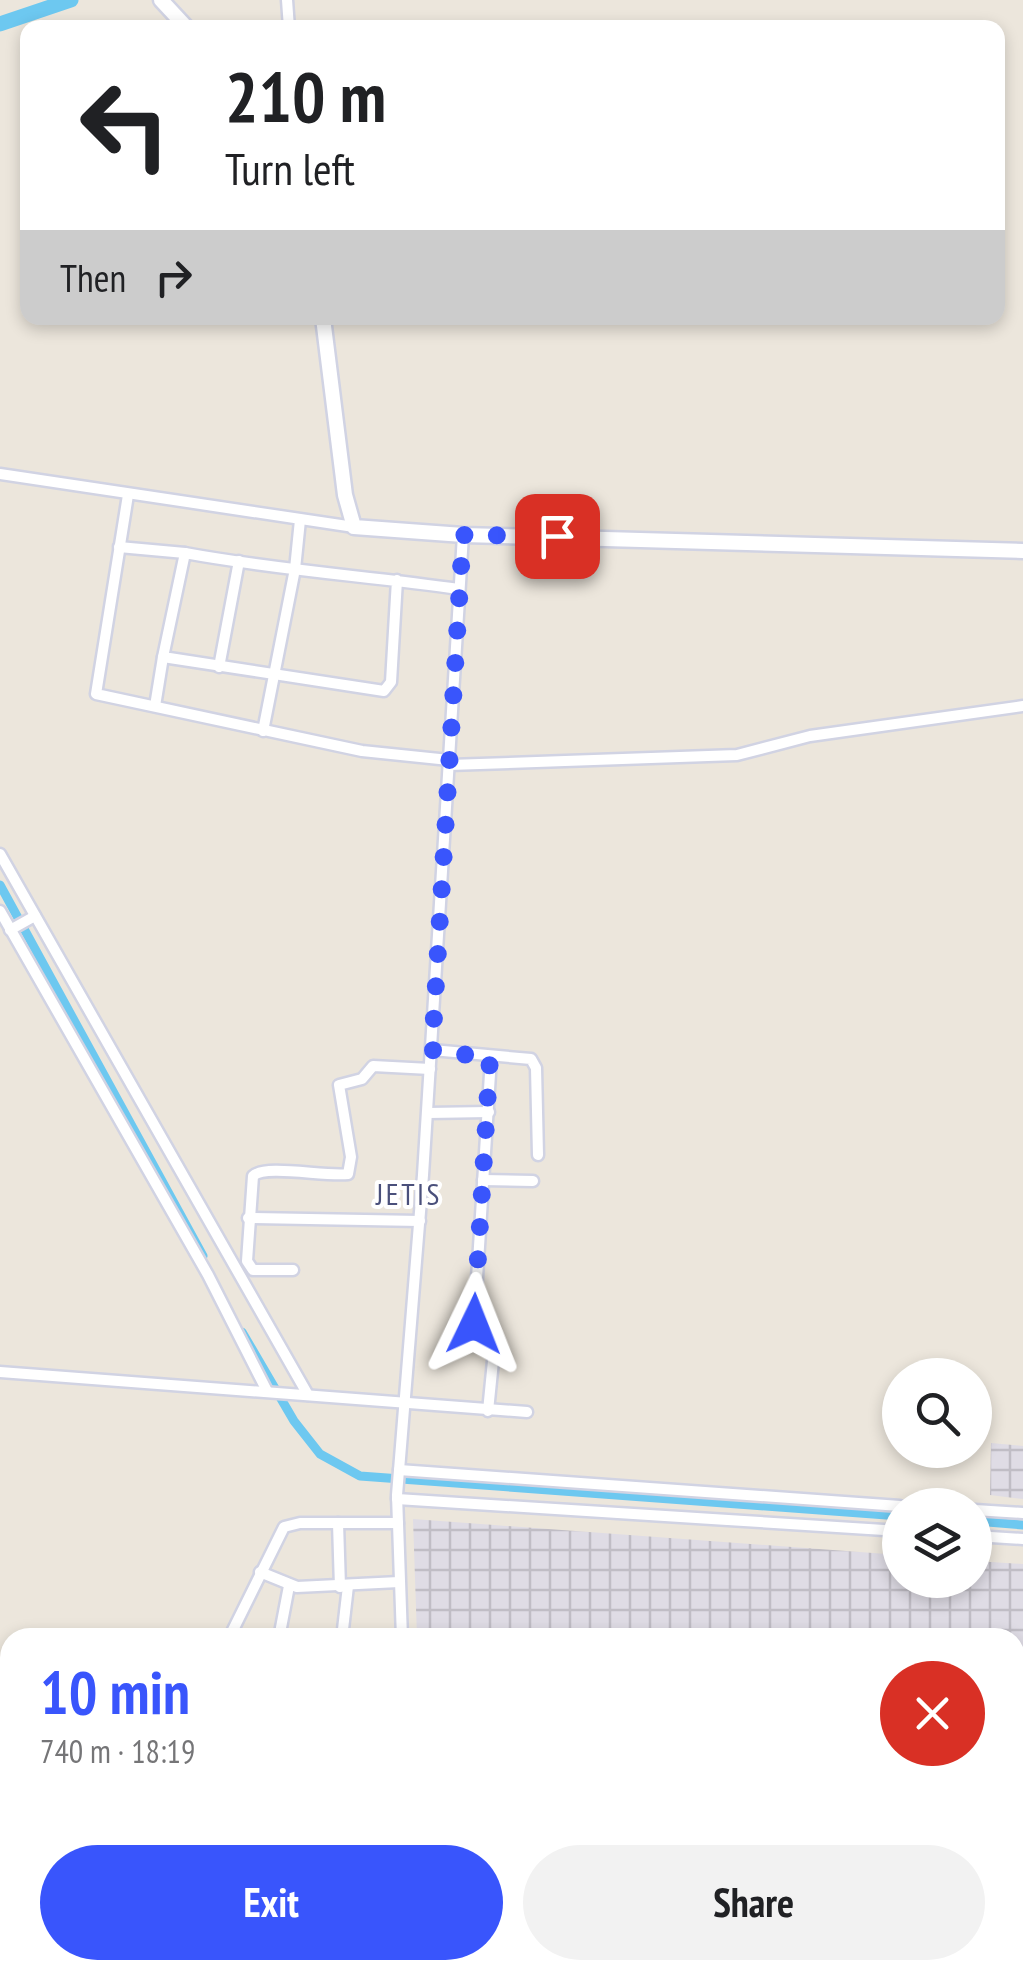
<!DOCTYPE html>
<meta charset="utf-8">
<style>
body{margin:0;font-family:"PT Sans Narrow",sans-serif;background:#f2f2f2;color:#202124;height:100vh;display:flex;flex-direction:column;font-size:38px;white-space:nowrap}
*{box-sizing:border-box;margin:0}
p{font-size:32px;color:#757577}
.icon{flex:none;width:55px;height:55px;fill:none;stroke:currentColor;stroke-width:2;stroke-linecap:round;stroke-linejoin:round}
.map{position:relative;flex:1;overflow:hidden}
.panel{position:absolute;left:0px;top:1628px;width:1025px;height:352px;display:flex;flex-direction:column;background:#fff;border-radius:30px 30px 0 0;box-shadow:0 5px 15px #0003}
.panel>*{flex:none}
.guide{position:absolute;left:20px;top:20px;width:985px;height:305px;border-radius:20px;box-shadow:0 5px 15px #0003;background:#fff;color:#202124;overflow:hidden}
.fabs{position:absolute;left:882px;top:1358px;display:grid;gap:20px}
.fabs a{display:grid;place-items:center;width:110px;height:110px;border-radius:50%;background:#fff;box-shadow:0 5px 15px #0003;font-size:50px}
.pin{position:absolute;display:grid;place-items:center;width:85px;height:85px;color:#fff;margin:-42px;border-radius:20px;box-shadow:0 5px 15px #0006}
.me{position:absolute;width:110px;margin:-55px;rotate:2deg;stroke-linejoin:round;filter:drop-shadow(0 0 8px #0008)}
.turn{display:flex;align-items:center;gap:35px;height:210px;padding:0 40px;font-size:45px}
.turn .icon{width:130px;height:130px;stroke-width:2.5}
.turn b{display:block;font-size:70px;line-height:85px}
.then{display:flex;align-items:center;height:95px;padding:0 40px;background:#0003;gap:20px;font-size:38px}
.round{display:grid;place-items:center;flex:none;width:105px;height:105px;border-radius:52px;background:#f2f2f2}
.head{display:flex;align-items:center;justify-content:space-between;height:170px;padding:0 40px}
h1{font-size:60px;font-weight:800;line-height:75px;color:#3955fc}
.button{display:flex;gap:20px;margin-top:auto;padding:20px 40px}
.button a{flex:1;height:115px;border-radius:60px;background:#3955fc;color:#fff;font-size:40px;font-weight:800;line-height:115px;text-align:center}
.button a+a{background:#f2f2f2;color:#202124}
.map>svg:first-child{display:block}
.industrial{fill:url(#industrial-grid)}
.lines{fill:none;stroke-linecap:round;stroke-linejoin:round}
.canal{stroke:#6dc8f0;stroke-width:9}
.river{stroke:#6dc8f0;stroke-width:15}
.street-casing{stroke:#d1d3e3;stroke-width:15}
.secondary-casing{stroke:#d1d3e3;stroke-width:19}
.street{stroke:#fff;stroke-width:10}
.secondary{stroke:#fff;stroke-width:14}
.rail{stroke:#9ea1b5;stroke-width:2.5}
.route{stroke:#3955fc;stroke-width:18;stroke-dasharray:0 32.4}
.labels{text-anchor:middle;stroke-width:8;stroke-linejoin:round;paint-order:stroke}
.quarter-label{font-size:30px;letter-spacing:2.5px;fill:#4a507b;stroke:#fff}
</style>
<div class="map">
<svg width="1023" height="1979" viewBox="0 0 1023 1979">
<defs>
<pattern id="industrial-grid" width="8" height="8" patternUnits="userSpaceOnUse" patternTransform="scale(2.5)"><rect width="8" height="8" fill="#dfdce5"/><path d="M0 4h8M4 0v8" fill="none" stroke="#c0bdc5"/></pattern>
</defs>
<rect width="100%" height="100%" fill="#ece6dc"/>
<g class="industrial">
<polygon points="991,1443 1023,1446 1023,1499 990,1495"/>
<polygon points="413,1519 900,1555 900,1580 975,1580 975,1561 1023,1564 1023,1979 606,1979 608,1970 1015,1970 1015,1638 417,1637"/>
<polygon points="41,1970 163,1970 160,1979 38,1979"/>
</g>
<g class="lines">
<g class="canal">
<polyline points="0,885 203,1256"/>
<polyline points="242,1332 294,1421 320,1454 360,1476 900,1516"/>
<polyline points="975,1521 1023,1525"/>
</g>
<polyline class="river" points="0,24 71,0"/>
<defs>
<g id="street">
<polyline points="287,0 289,28"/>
<polyline points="0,474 354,527"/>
<polyline points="128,495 96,694 362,751 449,760"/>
<polyline points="119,547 185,553"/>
<path d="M 397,580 L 391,682 L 384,691 L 163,657 L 185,553 C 276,570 368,576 459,589"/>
<polyline points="219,667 239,561"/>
<polyline points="155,706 163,657"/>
<polyline points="263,731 295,569 300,520"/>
<polyline points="449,765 737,755 810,736 1023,706"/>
<polyline points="0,854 308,1395"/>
<polyline points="0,911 208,1275 267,1391"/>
<polyline points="10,930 35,916"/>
<polyline points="432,1050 531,1059 536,1068 538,1155"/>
<polyline points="428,1113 489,1112"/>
<polyline points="483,1180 533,1181"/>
<polyline points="248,1218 420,1221"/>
<path d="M 293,1270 L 253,1270 L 247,1261 L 253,1176 C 265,1164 325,1177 348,1174 L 351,1157 L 339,1085 L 362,1079 L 373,1066 L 430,1069"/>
<polyline points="0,1372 527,1412"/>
<polyline points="488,1411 495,1341 493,1334 474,1325 491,1058"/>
<polyline points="399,1470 900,1506"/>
<polyline points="397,1499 900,1531"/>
<polyline points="975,1510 1023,1513"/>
<polyline points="338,1523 340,1587"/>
<polyline points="975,1536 1023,1539"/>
<polyline points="260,1572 297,1587 399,1582"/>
<polyline points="229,1638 284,1527 300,1523 398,1523"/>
<polyline points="279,1638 289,1586"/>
<polyline points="342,1638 348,1586"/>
<polyline points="402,1638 397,1495 423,1175 463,535"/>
<polyline points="272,1970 276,1976 292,1979"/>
<polyline points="509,1970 510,1979"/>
<polyline points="335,1979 337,1970"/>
<polyline points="598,1979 601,1970"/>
</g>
<g id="secondary">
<polyline points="161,0 187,28"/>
<polyline points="323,318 345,495 354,527 463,535 1023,551"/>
</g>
</defs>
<use href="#street" class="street-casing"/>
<use href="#secondary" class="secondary-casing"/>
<use href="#street" class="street"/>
<use href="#secondary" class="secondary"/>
<g class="rail">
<polyline points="0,1762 10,1765"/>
<polyline points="799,1970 835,1979"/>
<polyline points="824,1970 860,1979"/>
</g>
</g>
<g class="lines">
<polyline class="route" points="474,1324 490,1058 432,1050 463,535 557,536"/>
</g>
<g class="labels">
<g class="quarter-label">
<text x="409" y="1205">JETIS</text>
</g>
</g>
</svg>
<div class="fabs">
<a><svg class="icon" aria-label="search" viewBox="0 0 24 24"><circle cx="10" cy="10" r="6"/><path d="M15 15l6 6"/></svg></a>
<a><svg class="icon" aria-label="layers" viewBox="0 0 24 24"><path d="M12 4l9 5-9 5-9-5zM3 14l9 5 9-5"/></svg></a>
</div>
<div class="pin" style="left:557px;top:536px;background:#d93025"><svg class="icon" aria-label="arrive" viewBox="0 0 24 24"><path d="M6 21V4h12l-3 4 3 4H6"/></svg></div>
<svg class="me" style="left:474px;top:1324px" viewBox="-20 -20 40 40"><path d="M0-17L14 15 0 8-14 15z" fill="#3955fc" stroke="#fff" stroke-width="4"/></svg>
<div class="guide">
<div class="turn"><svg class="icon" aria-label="left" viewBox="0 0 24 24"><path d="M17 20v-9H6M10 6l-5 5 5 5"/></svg><div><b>210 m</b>Turn left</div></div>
<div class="then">Then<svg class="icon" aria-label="right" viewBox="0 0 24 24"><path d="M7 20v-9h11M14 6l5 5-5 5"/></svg></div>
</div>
<section class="panel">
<div class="head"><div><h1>10 min</h1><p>740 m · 18:19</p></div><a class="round" style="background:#d93025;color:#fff"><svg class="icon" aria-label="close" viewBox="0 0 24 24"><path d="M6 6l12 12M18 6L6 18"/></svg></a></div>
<div class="button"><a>Exit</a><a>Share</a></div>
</section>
</div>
